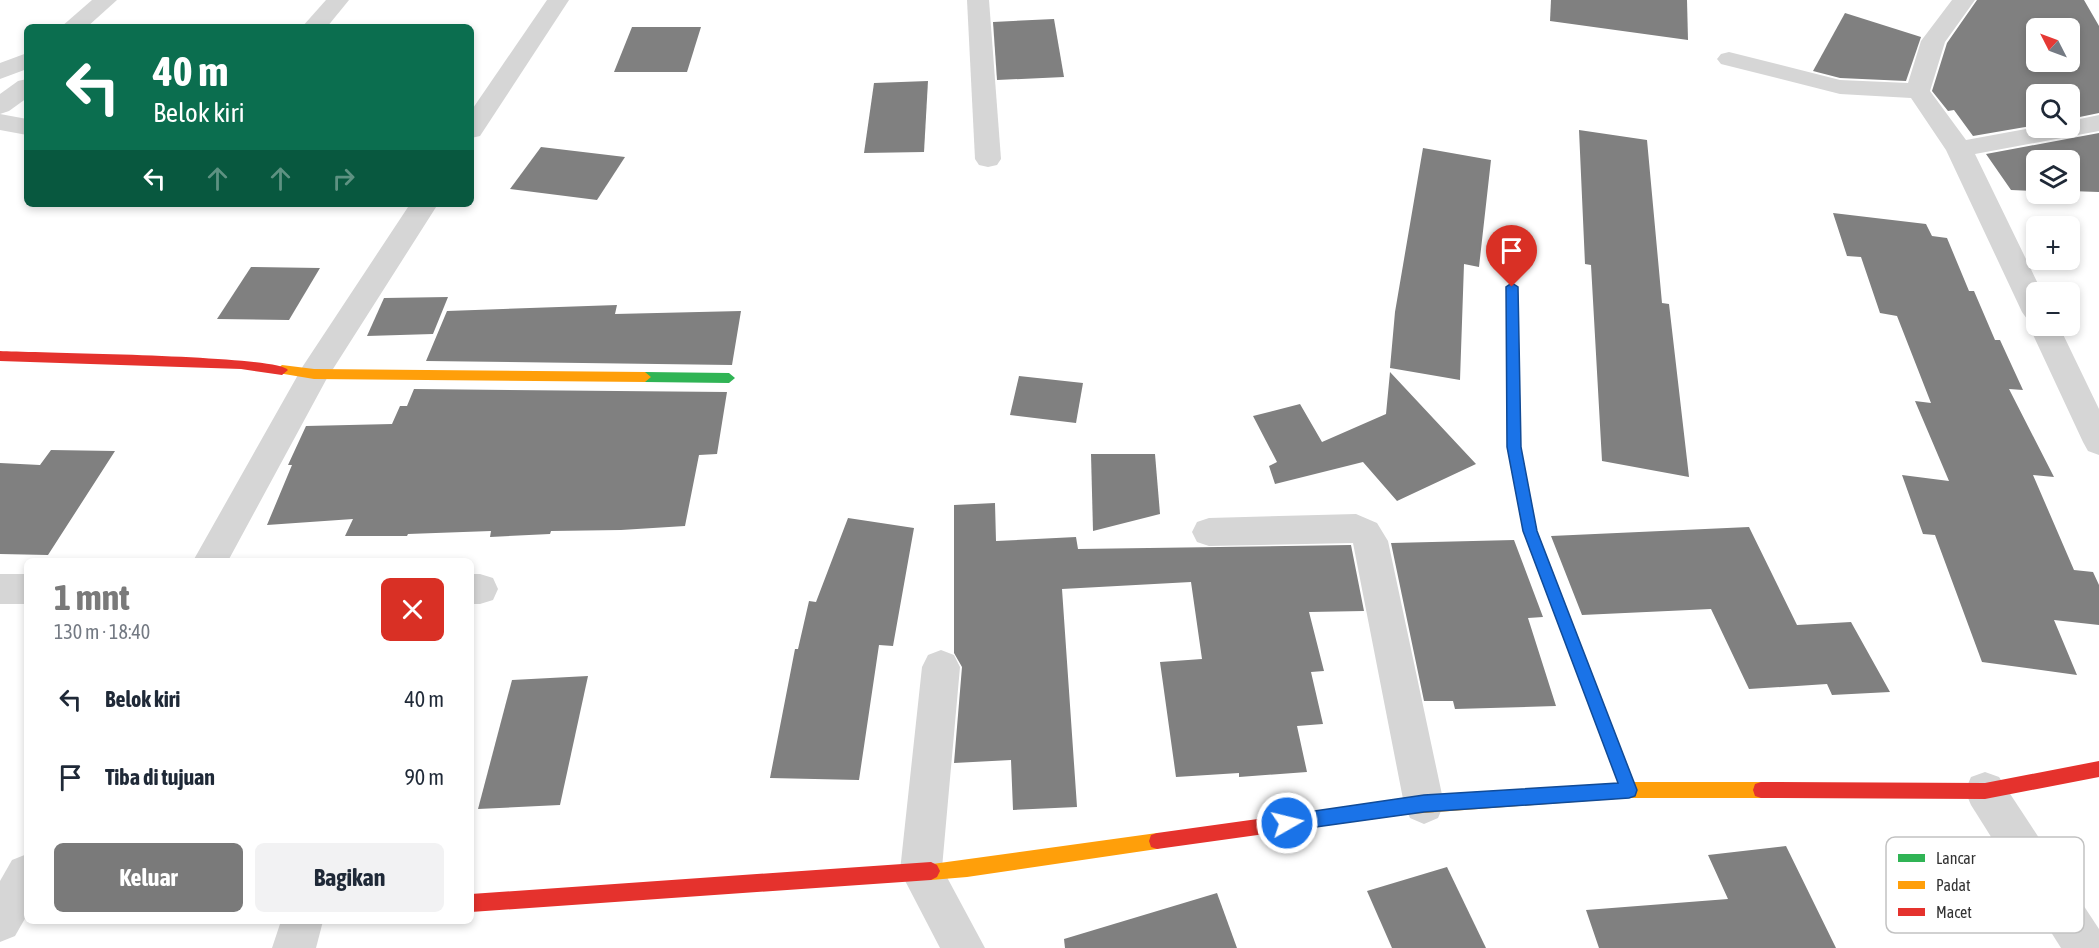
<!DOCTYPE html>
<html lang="id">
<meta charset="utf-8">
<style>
body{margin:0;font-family:"Asap Condensed",sans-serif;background:#f2f2f3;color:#1f2937;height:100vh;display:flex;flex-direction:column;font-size:22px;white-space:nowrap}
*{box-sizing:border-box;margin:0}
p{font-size:20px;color:#747a83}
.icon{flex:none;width:33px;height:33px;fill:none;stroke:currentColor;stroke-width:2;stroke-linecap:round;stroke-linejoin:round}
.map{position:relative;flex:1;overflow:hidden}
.sheet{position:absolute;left:24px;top:558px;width:450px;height:366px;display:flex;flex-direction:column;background:#fff;border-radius:9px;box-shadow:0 3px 9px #0003}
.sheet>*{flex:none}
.hud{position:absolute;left:24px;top:24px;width:450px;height:183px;border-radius:9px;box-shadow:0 3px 9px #0003;background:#0b6e4f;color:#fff;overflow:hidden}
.needle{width:39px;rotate:312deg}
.tools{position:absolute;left:2026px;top:18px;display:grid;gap:12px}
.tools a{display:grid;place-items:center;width:54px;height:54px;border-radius:9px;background:#fff;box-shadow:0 3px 9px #0003;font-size:30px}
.pin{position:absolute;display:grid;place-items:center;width:51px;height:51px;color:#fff;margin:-62px -26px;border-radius:50% 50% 50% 0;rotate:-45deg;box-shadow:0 0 6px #0007}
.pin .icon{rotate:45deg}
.me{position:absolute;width:66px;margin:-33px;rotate:82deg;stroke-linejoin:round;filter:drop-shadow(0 0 4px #0008)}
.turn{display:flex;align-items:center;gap:21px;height:126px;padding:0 30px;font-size:27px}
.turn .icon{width:78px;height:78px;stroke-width:2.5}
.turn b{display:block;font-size:42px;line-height:51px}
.lanes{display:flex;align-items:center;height:57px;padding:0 30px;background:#0003;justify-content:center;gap:30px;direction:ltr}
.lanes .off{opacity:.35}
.round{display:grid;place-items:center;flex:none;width:63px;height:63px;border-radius:9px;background:#f2f2f3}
.summary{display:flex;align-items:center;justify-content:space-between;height:102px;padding:0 30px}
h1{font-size:36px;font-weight:700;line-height:45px;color:#7a7a7a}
.cta{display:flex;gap:12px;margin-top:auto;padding:12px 30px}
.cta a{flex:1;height:69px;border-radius:9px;background:#7a7a7a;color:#fff;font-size:24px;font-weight:700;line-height:69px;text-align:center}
.cta a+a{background:#f2f2f3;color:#1f2937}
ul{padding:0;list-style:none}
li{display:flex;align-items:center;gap:18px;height:78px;padding:0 30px}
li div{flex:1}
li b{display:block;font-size:22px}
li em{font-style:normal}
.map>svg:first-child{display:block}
.building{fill:#808080;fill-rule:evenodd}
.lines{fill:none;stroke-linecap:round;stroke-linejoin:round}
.street{fill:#d6d6d6;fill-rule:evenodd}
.fast{fill:#30b455;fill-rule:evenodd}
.slow{fill:#ff9f0a;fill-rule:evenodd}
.jam{fill:#e5322d;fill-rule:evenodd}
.route{fill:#1a73e8;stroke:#114b97;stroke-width:1.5}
.key{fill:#fff;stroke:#c2c2c2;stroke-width:1.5}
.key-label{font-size:16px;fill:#323232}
</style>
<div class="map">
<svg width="2099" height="948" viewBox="0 0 2099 948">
<rect width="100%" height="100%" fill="#fff"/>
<g class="building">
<polygon points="1551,0 1687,0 1688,40 1550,21"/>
<path d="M 1977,0 L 2084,0 L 2099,26 L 2099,113 L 2070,119 L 2070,94 L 2037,94 L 2037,125 L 1973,136 L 1954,110 L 1948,111 L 1932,91 L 1947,43 ZM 2037,28 L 2070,28 L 2070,62 L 2037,62 Z"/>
<polygon points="1845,13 1921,37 1906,81 1840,78 1813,71"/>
<polygon points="1054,19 1064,77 997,80 993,22"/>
<polygon points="632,27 701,27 687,72 614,72"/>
<polygon points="928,81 924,152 864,153 874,83"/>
<polygon points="1579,130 1647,140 1662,303 1669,304 1689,477 1602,461 1591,265 1585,264"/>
<polygon points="2099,133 2099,192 2070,191 2070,160 2037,160 2037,191 2011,190 1986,154"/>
<polygon points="541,147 625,157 597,200 510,189"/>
<polygon points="1423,148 1491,160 1479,267 1464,264 1460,380 1390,368 1395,312"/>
<polygon points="1833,213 1926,224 1932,236 1947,238 1969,291 1974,291 1995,340 2000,340 2023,390 2009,389 2054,477 2033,475 2074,570 2093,572 2099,585 2099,625 2054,620 2077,675 1982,662 1935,535 1923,534 1902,475 1949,481 1915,401 1931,403 1897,316 1880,313 1861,257 1847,256"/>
<polygon points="251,267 320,268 289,320 217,319"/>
<polygon points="448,297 433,334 367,336 384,298"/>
<polygon points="617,305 615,314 741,311 732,365 426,361 447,311"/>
<polygon points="1390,372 1476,464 1397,501 1363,462 1275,484 1269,466 1277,462 1253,416 1300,404 1322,442 1386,414"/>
<polygon points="1019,376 1083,383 1076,423 1010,415"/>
<polygon points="414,389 727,392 717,454 699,455 685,526 621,530 551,531 550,534 490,537 491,531 408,534 407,536 345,536 353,519 267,525 292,465 288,465 306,426 392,424 400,406 407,406"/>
<polygon points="51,450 115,451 48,555 0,554 0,463 40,465"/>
<polygon points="1091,454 1155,454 1160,514 1093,531"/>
<polygon points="995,503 996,541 1076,537 1078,549 1351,545 1364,611 1309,612 1324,671 1311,672 1323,724 1297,726 1307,772 1239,777 1239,773 1176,777 1160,662 1202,659 1191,582 1062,589 1077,807 1013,810 1011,760 954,763 962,667 954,653 954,505"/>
<polygon points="848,518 914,528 893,646 879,645 859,780 770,778 795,649 798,649 809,601 816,602"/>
<polygon points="1749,527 1797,625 1851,622 1890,692 1832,695 1827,684 1749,689 1711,609 1582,615 1551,536"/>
<polygon points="1514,540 1543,617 1528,618 1556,706 1455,709 1453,701 1424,701 1391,543"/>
<polygon points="588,676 560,805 478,809 512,680"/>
<polygon points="1786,846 1836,948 1599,948 1586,910 1728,899 1708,855"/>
<polygon points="1447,867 1486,948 1392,948 1367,891"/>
<polygon points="1217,893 1237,948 1065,948 1064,939"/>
</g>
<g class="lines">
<g class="street">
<polygon points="92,0 117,0 87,27 61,27"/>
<polygon points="326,0 349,0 327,27 302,27"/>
<polygon points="547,0 569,0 480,136 471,138 471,111"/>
<polygon points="967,0 989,0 1001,159 997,165 988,167 979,165 975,159"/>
<polygon points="1952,0 1975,0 1945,42 1930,91 1966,140 2037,127 2070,128 2070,121 2099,115 2099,131 1975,154 2042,292 2037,292 2037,326 2059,326 2099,409 2099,455 2088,451 2083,442 2029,326 2032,321 2027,319 2022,312 1946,150 1911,98 1840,94 1721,64 1717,59 1721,54 1729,52 1840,80 1908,83 1921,41"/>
<polygon points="27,53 27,69 0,79 0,63"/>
<polygon points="27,79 27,98 9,111 0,114 0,94 18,81"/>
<polygon points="0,114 27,119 27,135 0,130"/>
<polygon points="410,204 438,204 326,380 228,561 193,561 303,366"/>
<polygon points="1356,514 1377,523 1388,541 1444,804 1438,818 1424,824 1410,818 1404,804 1353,543 1209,546 1197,542 1192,532 1197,522 1209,518"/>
<rect x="0" y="574" width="27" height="30"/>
<polygon points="471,574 480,574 493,578 498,589 493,600 480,604 471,604"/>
<polygon points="941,650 954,655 960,667 942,868 985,948 940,948 900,871 922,667 928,655"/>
<polygon points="1985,772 1999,777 2099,929 2099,948 2061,948 1971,805 1965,791 1971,777"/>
<polygon points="27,854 27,915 15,936 0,942 0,881 12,860"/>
<polygon points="281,921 323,921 316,948 272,948"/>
</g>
<polygon class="fast" points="645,372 729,373 735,378 729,383 645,382 639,377"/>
<g class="slow">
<polygon points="1512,283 1518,287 1521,447 1537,531 1634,782 1761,782 1767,784 1769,790 1767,796 1761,798 1629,798 1410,814 1404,812 1402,806 1404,800 1410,798 1618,783 1523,531 1507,447 1506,287"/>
<polygon points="282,365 314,369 645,372 651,377 645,382 314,379 278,373 276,370"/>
<polygon points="1157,833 1163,835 1165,841 1163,847 1157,849 967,877 931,880 925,877 922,871 925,865"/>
</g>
<g class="jam">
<path d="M 0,351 C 36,353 277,355 288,370 L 282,375 L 241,369 L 0,361 Z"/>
<polygon points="2099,761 2099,777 1985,799 1761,798 1755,796 1753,790 1755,784 1761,782 1985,783"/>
<polygon points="1410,798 1416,800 1418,806 1416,812 1410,814 1157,849 1151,847 1149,841 1151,835 1157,833"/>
<polygon points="931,862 937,865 940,871 937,877 931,880 471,912 471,894"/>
</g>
</g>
<polygon class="route" points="1512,283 1518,287 1521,447 1537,531 1637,790 1635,796 1629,798 1424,812 1287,831 1281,829 1279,823 1281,817 1287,815 1424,795 1618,783 1523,531 1507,447 1506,287"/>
<rect x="1886" y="837" width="198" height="96" rx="9" class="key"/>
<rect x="1898" y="854" width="27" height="8" fill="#30b455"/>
<rect x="1898" y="881" width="27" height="8" fill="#ff9f0a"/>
<rect x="1898" y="908" width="27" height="8" fill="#e5322d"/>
<g class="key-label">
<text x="1936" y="864">Lancar</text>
<text x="1936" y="891">Padat</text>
<text x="1936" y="918">Macet</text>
</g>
</svg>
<div class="tools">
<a><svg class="needle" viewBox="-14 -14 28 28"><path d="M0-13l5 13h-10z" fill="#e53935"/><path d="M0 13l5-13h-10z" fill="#747a83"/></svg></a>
<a><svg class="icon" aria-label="search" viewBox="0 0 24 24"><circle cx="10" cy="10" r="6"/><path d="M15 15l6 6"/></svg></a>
<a><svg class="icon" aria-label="layers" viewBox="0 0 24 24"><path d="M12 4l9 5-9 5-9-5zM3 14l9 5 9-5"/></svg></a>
<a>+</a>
<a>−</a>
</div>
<div class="pin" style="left:1512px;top:287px;background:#d93025"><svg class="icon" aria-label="arrive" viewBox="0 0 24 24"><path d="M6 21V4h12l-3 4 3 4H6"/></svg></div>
<svg class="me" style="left:1287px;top:823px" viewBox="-20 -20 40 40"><circle r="17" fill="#1a73e8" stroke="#fff" stroke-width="3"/><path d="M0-11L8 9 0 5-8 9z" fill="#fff"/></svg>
<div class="hud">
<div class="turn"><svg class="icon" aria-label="left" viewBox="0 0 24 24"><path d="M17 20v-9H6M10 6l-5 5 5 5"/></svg><div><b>40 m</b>Belok kiri</div></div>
<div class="lanes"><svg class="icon" aria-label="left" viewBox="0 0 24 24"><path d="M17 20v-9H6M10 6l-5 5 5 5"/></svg><svg class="icon off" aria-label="ahead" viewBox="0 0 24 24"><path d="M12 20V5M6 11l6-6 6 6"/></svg><svg class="icon off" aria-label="ahead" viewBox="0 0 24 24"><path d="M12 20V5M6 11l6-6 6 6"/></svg><svg class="icon off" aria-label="right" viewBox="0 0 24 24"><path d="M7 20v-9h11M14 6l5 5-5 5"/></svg></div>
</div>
<section class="sheet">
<div class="summary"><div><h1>1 mnt</h1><p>130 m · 18:40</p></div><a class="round" style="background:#d93025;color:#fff"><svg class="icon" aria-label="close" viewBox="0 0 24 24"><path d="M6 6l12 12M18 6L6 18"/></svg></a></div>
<ul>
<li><svg class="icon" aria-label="left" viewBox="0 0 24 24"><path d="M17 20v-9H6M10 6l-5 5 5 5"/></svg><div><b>Belok kiri</b></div><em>40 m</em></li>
<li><svg class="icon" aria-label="arrive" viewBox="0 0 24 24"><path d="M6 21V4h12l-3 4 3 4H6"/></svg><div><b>Tiba di tujuan</b></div><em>90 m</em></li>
</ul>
<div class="cta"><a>Keluar</a><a>Bagikan</a></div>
</section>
</div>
